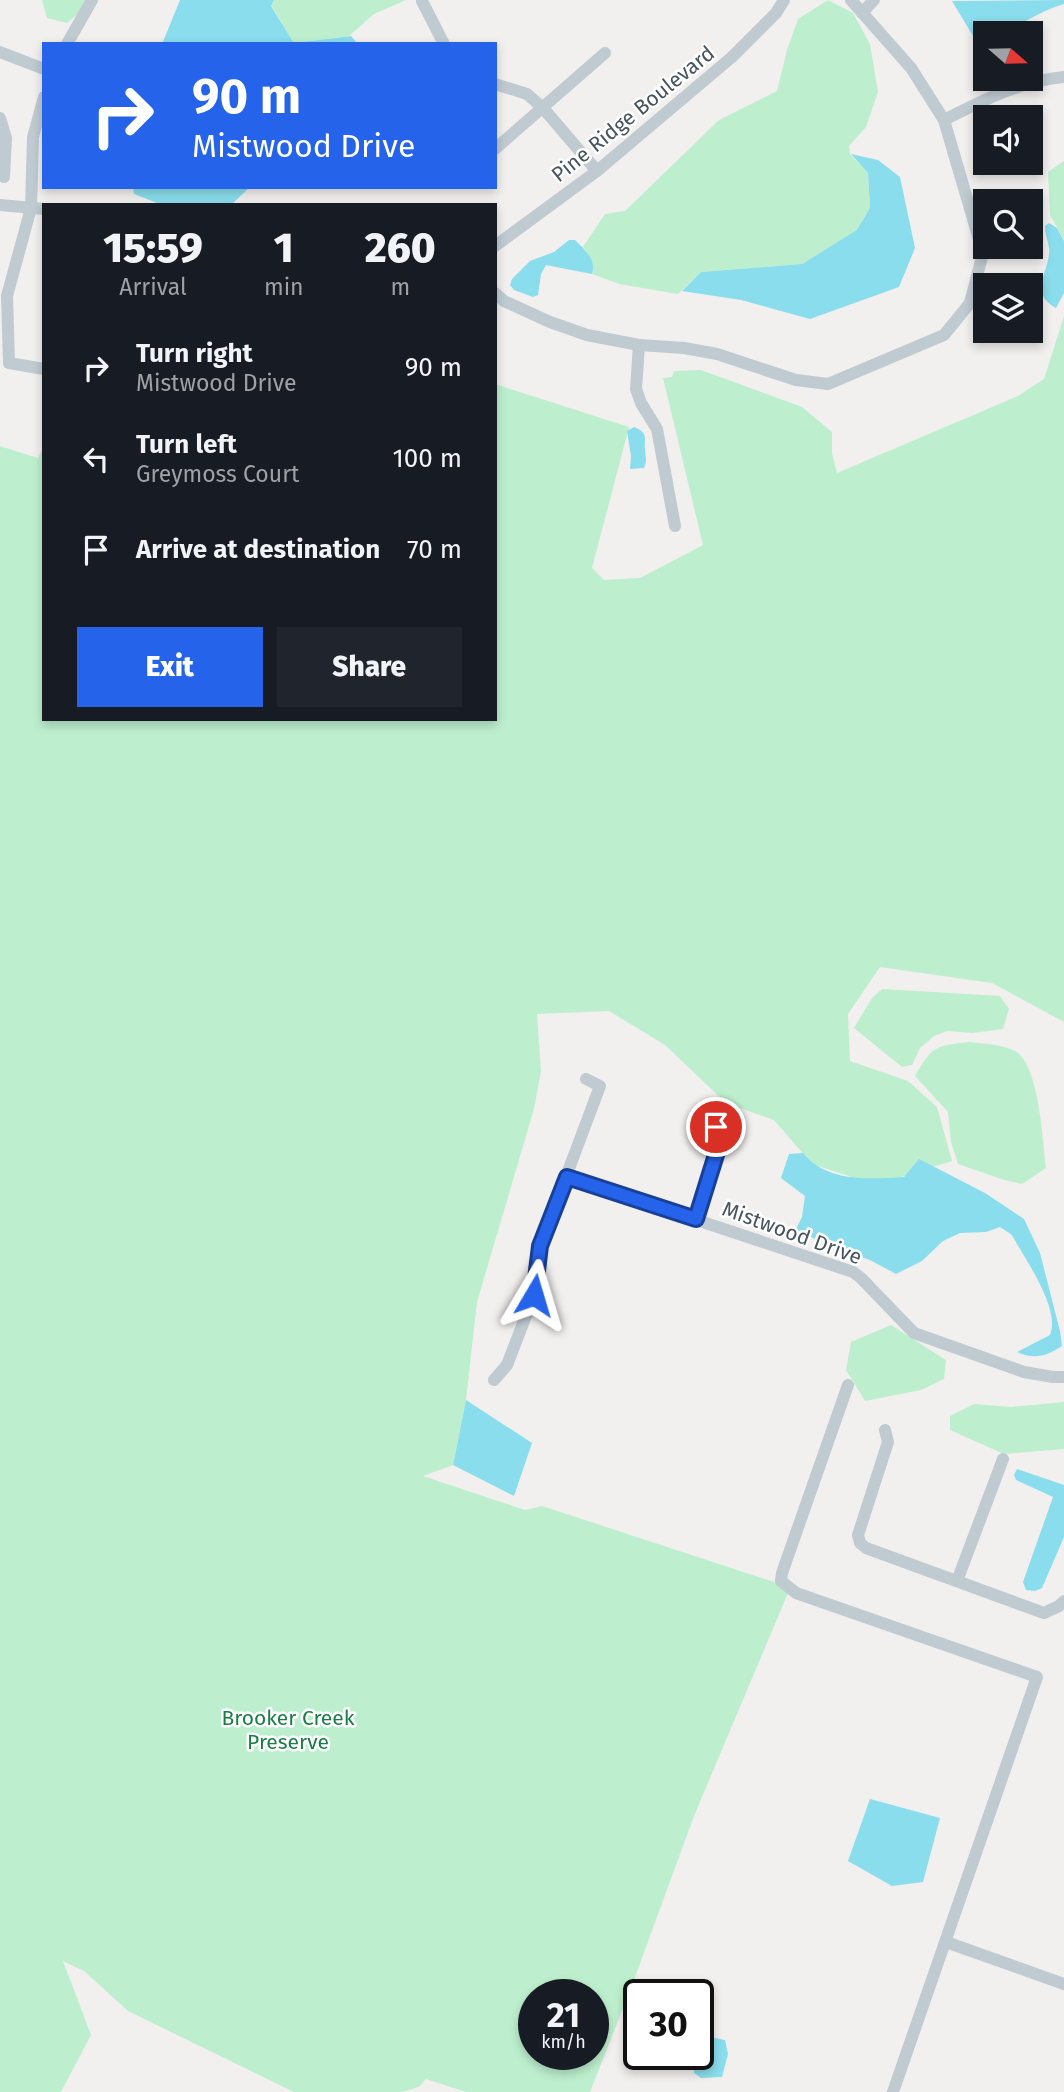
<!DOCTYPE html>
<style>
body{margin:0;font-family:"Fira Sans",sans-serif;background:#20242c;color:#f1f3f6;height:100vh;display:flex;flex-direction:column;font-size:26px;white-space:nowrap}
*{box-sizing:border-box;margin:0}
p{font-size:23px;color:#9ea1a6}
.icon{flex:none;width:38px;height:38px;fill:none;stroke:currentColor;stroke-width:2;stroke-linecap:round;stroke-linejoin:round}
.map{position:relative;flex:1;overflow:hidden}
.side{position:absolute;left:42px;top:203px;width:455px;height:518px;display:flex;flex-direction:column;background:#171b24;border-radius:0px;box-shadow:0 4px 10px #0003}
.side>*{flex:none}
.banner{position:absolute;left:42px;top:42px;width:455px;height:147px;border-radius:0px;box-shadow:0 4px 10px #0003;background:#2563eb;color:#fff;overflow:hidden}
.needle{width:46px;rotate:110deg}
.controls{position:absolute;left:973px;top:21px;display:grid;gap:14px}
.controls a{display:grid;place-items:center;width:70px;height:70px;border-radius:0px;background:#171b24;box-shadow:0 4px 10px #0003;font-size:35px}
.speed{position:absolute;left:518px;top:1979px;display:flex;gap:14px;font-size:35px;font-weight:700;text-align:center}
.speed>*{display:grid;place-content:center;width:91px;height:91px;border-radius:50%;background:#171b24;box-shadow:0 4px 10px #0003;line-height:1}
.speed small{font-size:18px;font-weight:400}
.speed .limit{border:4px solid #111;border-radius:10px;background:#fff;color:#111}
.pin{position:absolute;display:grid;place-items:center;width:60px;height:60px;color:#fff;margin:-30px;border:4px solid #fff;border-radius:50%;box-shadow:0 2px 7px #0007}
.me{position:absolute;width:77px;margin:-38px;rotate:7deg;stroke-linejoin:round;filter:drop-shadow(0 0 5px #0008)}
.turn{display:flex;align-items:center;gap:24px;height:147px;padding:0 35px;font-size:32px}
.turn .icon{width:91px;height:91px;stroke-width:2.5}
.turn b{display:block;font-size:49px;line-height:60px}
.eta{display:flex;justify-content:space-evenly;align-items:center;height:119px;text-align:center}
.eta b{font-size:42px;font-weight:800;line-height:49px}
.button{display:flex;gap:14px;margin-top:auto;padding:14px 35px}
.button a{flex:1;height:80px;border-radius:0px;background:#2563eb;color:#fff;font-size:28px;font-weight:800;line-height:80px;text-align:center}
.button a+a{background:#20242c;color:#f1f3f6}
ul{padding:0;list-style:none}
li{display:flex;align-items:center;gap:21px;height:91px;padding:0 35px}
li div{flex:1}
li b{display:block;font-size:26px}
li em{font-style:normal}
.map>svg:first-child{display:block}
.green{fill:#bdefce;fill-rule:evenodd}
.water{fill:#8addec}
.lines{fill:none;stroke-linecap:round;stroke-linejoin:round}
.minor{stroke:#bfcad1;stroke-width:12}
.route-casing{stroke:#184099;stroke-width:18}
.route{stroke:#2563eb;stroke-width:12}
.labels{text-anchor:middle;stroke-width:5;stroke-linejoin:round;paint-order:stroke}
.street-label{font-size:21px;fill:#47545d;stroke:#fff}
.park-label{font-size:21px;fill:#177f45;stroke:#fff}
</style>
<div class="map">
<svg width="1064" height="2092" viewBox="0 0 1064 2092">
<rect width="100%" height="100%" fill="#f2efef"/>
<g class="green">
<polygon points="42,0 85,0 79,13 67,23 47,18"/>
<polygon points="274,0 406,0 374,14 349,36 294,43 271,5"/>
<path d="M 828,0 L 853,13 L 870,44 L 878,92 L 866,127 L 849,146 L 850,154 L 868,173 L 870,208 L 858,230 L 802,264 L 701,272 L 678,294 L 619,284 L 592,274 C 595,264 590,255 583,247 L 605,214 L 625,211 L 719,120 L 777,91 L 787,50 L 798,19 Z"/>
<polygon points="1064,161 1064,240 1050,215 1048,172"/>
<path d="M 1064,316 L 1064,1022 L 992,983 L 880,967 L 848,1014 L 850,1061 L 908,1081 L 937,1107 L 952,1161 L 876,1185 L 812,1164 L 774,1120 L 726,1103 L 665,1045 L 609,1011 L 537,1014 L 541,1071 L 534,1109 L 477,1302 L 466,1400 L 453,1465 L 423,1476 L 525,1510 L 542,1506 L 777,1583 L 788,1593 L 694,1816 L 631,1988 L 590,2092 L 466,2092 L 426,2079 L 419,2087 L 402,2092 L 294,2092 L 128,2011 L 84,1971 L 63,1961 L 91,2035 L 61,2092 L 0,2092 L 0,446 L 38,458 L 44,446 L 44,719 L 495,719 L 495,384 L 629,427 L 592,568 L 604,580 L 640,578 L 703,545 L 663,378 L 672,377 L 674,371 L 701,370 L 802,407 L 832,432 L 832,453 L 837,473 L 1018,396 L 1041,381 L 1044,379 ZM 534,1995 L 593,1995 L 593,2054 L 534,2054 Z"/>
<polygon points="882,989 1000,996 1009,1009 1003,1029 973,1033 947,1031 934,1036 920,1048 912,1065 902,1067 854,1028 872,998"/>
<path d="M 970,1042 C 983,1044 1000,1044 1013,1050 C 1039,1060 1043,1142 1046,1168 L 1022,1184 L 1004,1180 L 958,1164 L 951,1142 L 948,1112 L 915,1076 C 933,1045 935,1046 970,1042 Z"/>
<polygon points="891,1325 946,1360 944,1379 921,1390 865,1401 846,1370 851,1342"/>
<polygon points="1064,1402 1064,1449 1004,1454 950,1430 950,1416 974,1404 1011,1407"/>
</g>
<g class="water">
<polygon points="180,0 274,0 271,6 294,43 351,36 358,44 162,44"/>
<path d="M 1064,0 L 1064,4 C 1037,11 1014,33 985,33 L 985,37 L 976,41 L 952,1 Z"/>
<polygon points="851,154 878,160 900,177 915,248 899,287 810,319 741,300 682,291 701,272 802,264 857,230 870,208 868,173"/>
<polygon points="133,187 250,187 231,205 162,205 134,194"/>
<path d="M 1049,223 L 1057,228 L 1064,241 L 1064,293 L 1056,308 C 1026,292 1052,268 1049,248 C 1048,240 1045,235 1045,226 Z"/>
<path d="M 569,240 L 575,240 C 584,249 597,259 592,274 L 546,265 L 541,274 L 538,295 L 533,297 L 514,290 L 510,285 L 512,279 L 530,261 L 554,252 Z"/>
<path d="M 634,427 C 649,433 644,438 645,451 C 646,459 647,461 644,468 L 630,469 L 631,456 L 627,431 Z"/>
<path d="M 803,1153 C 827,1183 870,1179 904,1177 L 919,1159 L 985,1193 L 1024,1219 L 1040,1253 L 1060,1331 L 1062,1346 C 1047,1356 1034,1360 1017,1352 L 1050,1335 C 1061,1309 1025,1259 1013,1237 C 1011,1233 1004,1230 1000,1227 L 986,1232 L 960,1233 L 943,1241 L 922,1261 L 896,1274 L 872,1261 L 795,1231 L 802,1217 L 805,1196 L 781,1178 L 789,1154 Z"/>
<polygon points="466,1400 532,1443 514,1496 453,1465"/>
<polygon points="1017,1469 1064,1485 1064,1537 1042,1588 1035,1591 1026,1590 1023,1582 1053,1497 1016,1480 1014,1475"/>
<polygon points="870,1799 940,1818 923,1882 892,1886 848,1861"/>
<polygon points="704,2036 725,2040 728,2054 722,2077 701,2078 694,2073 694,2055 698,2054 698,2039"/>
</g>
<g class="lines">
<g class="minor">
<polyline points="422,1 444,44"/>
<polyline points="862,13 874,0"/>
<polyline points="67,44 92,0"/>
<polyline points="0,52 44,69"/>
<polyline points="495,84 527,94 543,108 597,171"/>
<polyline points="44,97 33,137 31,208 7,296 9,363 44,369"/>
<polyline points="0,118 6,138 4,177"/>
<path d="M 944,120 C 982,101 1020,81 1064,77"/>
<polyline points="495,149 605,53"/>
<polyline points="0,205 44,209"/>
<polyline points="495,246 597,171 732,57 776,13 784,0"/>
<polyline points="495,293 504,301 550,322 587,335 639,345 684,348 717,354 796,380 828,384 944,335 970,303 983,253 944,120 911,68 851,0"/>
<polyline points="639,345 636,389 641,403 657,429 675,526"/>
<polyline points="567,1177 853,1272 861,1278 914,1333 1024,1372 1053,1377 1064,1377"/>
<polyline points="696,1219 720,1142 716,1127"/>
<polyline points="494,1380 507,1365 534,1295 540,1246 600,1086 586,1079"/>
<polyline points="848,1385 782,1573 781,1581 796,1593 1037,1677 893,2092"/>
<polyline points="885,1430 888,1442 858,1535 860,1543 866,1548 1044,1613 1059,1606 1064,1601"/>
<polyline points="957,1581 1003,1459"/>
<polyline points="946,1942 1064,1984"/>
</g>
</g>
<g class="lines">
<defs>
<polyline id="route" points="534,1295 540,1246 567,1177 696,1219 720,1142 716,1127"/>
</defs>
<use href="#route" class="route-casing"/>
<use href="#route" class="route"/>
</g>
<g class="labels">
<g class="street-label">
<text transform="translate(633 114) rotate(-39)" y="7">Pine Ridge Boulevard</text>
<text transform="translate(792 1233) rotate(20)" y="7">Mistwood Drive</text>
</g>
<g class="park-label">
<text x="288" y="1725">Brooker Creek<tspan x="288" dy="24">Preserve</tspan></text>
</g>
</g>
</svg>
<div class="controls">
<a><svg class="needle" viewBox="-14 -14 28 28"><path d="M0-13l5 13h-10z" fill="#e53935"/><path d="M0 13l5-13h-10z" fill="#9ea1a6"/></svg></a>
<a><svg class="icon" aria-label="sound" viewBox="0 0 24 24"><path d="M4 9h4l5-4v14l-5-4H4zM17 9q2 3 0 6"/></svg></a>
<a><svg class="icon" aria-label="search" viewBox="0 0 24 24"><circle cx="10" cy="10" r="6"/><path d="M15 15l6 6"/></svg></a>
<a><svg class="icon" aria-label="layers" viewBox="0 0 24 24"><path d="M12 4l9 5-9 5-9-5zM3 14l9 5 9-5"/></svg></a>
</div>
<div class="speed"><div>21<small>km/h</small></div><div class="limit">30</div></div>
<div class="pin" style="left:716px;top:1127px;background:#d93025"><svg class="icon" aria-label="arrive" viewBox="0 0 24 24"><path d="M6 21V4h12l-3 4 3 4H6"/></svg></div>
<svg class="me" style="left:534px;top:1295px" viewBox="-20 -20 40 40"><path d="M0-17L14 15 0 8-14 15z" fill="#2563eb" stroke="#fff" stroke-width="4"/></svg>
<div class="banner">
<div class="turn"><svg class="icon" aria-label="right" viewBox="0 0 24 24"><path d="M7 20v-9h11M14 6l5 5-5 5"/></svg><div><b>90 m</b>Mistwood Drive</div></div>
</div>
<section class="side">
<div class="eta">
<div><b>15:59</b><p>Arrival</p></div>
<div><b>1</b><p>min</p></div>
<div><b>260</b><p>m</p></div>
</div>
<ul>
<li><svg class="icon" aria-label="right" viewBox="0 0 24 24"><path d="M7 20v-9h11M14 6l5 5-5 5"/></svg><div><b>Turn right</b><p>Mistwood Drive</p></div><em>90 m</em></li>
<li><svg class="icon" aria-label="left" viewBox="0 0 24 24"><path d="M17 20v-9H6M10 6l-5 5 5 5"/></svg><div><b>Turn left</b><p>Greymoss Court</p></div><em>100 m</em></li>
<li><svg class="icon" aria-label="arrive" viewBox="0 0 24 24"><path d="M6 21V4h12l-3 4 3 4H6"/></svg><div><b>Arrive at destination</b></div><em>70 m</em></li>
</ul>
<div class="button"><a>Exit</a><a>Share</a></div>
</section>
</div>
